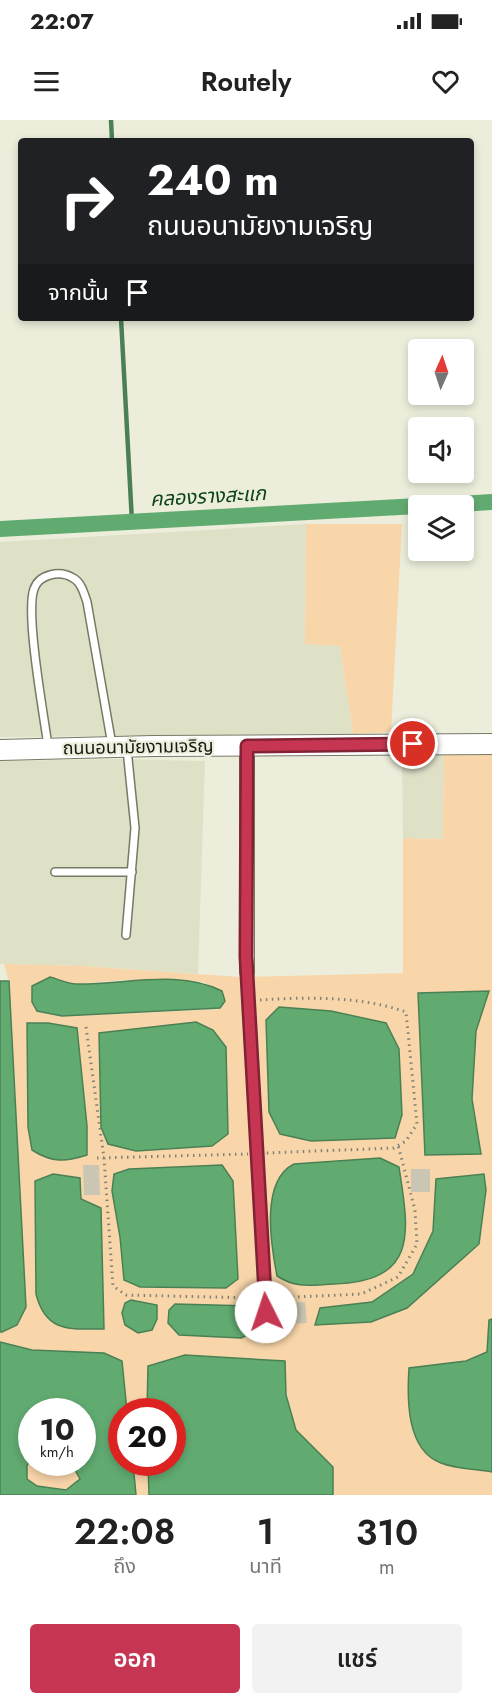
<!DOCTYPE html>
<html lang="th">
<meta charset="utf-8">
<style>
body{margin:0;font-family:Jost,"Noto Sans Thai",sans-serif;background:#f2f2f2;color:#222;height:100vh;display:flex;flex-direction:column;font-size:22px;white-space:nowrap}
*{box-sizing:border-box;margin:0}
p{font-size:20px;color:#767676}
.icon{flex:none;width:33px;height:33px;fill:none;stroke:currentColor;stroke-width:2;stroke-linecap:round;stroke-linejoin:round}
.map{position:relative;height:1375px;overflow:hidden}
.details{display:flex;flex-direction:column;background:#fff;flex:1}
.details>*{flex:none}
.hud{position:absolute;left:18px;top:18px;width:456px;height:183px;border-radius:6px;box-shadow:0 3px 9px #0003;background:#202124;color:#fff;overflow:hidden}
.needle{width:39px;rotate:3deg}
.buttons{position:absolute;left:408px;top:219px;display:grid;gap:12px}
.buttons a{display:grid;place-items:center;width:66px;height:66px;border-radius:6px;background:#fff;box-shadow:0 3px 9px #0003;font-size:30px}
.speed{position:absolute;left:18px;top:1278px;display:flex;gap:12px;font-size:30px;font-weight:700;text-align:center}
.speed>*{display:grid;place-content:center;width:78px;height:78px;border-radius:50%;background:#fff;box-shadow:0 3px 9px #0003;line-height:1}
.speed small{font-size:15px;font-weight:400}
.speed .limit{border:9px solid #d22;background:#fff;color:#111}
.pin{position:absolute;display:grid;place-items:center;width:51px;height:51px;color:#fff;margin:-26px;border:3px solid #fff;border-radius:50%;box-shadow:0 2px 6px #0007}
.me{position:absolute;width:66px;margin:-33px;rotate:356deg;stroke-linejoin:round;filter:drop-shadow(0 0 4px #0008)}
.turn{display:flex;align-items:center;gap:21px;height:126px;padding:0 30px;font-size:27px}
.turn .icon{width:78px;height:78px;stroke-width:2.5}
.turn b{display:block;font-size:42px;line-height:51px}
.then{display:flex;align-items:center;height:57px;padding:0 30px;background:#0003;gap:12px;font-size:22px}
.eta{display:flex;justify-content:space-evenly;align-items:center;height:102px;text-align:center}
.eta b{font-size:36px;font-weight:600;line-height:42px}
.action{display:flex;gap:12px;margin-top:auto;padding:12px 30px}
.action a{flex:1;height:69px;border-radius:6px;background:#c63652;color:#fff;font-size:24px;font-weight:600;line-height:69px;text-align:center}
.action a+a{background:#f2f2f2;color:#222}
.status{display:flex;justify-content:space-between;align-items:center;height:42px;padding:0 30px;background:#fff;direction:ltr}
.status svg{height:16px;fill:currentColor}
header{display:flex;justify-content:space-between;align-items:center;height:78px;padding:0 30px;background:#fff;font-size:27px;font-weight:600}
.map>svg:first-child{display:block}
.built{fill:#dfe1c7}
.green{fill:#f9d6aa;fill-rule:evenodd}
.water{fill:#61ab71;stroke:#4b8055;stroke-width:1.5;fill-rule:evenodd}
.lines{fill:none;stroke-linecap:round;stroke-linejoin:round}
.stream{stroke:#4b8055;stroke-width:4.5}
.canal{stroke:#61ab71;stroke-width:16}
.building{fill:#cbc5b3}
.lane-casing{stroke:#777967;stroke-width:10}
.street-casing{stroke:#777967;stroke-width:16}
.secondary-casing{stroke:#777967;stroke-width:22}
.path{stroke:#818276;stroke-width:3;stroke-dasharray:1.5 4.5;stroke-linecap:butt}
.lane{stroke:#fff;stroke-width:7}
.street{stroke:#fff;stroke-width:14}
.secondary{stroke:#fff;stroke-width:20}
.route-casing{stroke:#812335;stroke-width:15}
.route{stroke:#c63652;stroke-width:10}
.labels{text-anchor:middle;stroke-width:4.5;stroke-linejoin:round;paint-order:stroke}
.street-label{font-size:18px;fill:#191a13;stroke:#eceedb}
.water-label{font-size:20px;font-style:italic;fill:#09421c;stroke:#eceedb}
</style>
<div class="status"><b>22:07</b><svg viewBox="0 0 49 12"><path d="M0 12V9h3v3zM5 12V6h3v6zM10 12V3h3v9zM15 12V0h3v12zM26 1h20v11H26zM47 4h2v5h-2z"/></svg></div>
<header><svg class="icon" aria-label="menu" viewBox="0 0 24 24"><path d="M4 6h16M4 12h16M4 18h16"/></svg>Routely<svg class="icon" aria-label="heart" viewBox="0 0 24 24"><path d="M12 20l-8-8c-3-5 5-10 8-4 3-6 11-1 8 4z"/></svg></header>
<div class="map">
<svg width="492" height="1375" viewBox="0 0 492 1375">
<rect width="100%" height="100%" fill="#eceedb"/>
<g class="built">
<polygon points="306,404 305,524 340,526 353,614 0,617 0,422"/>
<polygon points="444,635 443,719 403,718 402,638"/>
<polygon points="118,639 205,641 198,854 82,846 0,844 0,641"/>
</g>
<g class="green">
<polygon points="306,404 402,404 391,612 353,614 340,526 305,524"/>
<path d="M 492,634 L 492,1199 L 489,1200 L 487,1232 L 466,1241 L 409,1248 L 440,1343 L 492,1352 L 492,1375 L 333,1375 L 333,1347 L 296,1310 L 286,1275 L 284,1241 L 147,1269 L 147,1291 L 127,1291 L 121,1241 L 104,1233 L 32,1230 L 0,1222 L 0,1212 L 26,1187 L 9,861 L 4,844 L 82,846 L 240,857 L 403,853 L 403,718 L 443,719 L 444,635 ZM 50,857 L 74,864 L 126,860 L 204,862 L 225,881 L 220,889 L 121,894 ZM 489,872 L 476,911 L 472,979 L 481,1033 L 419,873 ZM 279,887 L 331,891 L 386,903 L 399,929 L 402,995 L 269,992 L 266,900 ZM 196,902 L 213,910 L 226,927 L 99,913 ZM 48,903 L 77,908 L 87,1006 L 27,904 ZM 380,1038 L 399,1047 L 271,1121 C 272,1094 267,1058 294,1044 ZM 222,1045 L 233,1061 L 238,1159 L 226,1168 L 124,1160 L 114,1054 L 129,1049 ZM 53,1054 L 80,1058 L 81,1079 L 101,1088 L 104,1209 ZM 436,1059 L 479,1124 L 371,1202 L 320,1188 L 372,1182 L 413,1154 L 433,1111 Z"/>
<polygon points="31,1341 71,1343 80,1359 66,1370 37,1366 27,1359 27,1345"/>
<polygon points="133,1343 148,1343 149,1375 136,1375"/>
</g>
<g class="water">
<path d="M 50,857 C 58,859 68,864 76,864 C 124,865 178,849 222,871 L 225,881 L 220,888 L 62,896 L 37,891 L 32,882 L 32,866 Z"/>
<polygon points="0,861 9,861 26,1187 17,1205 2,1212 0,1212"/>
<polygon points="489,871 476,911 472,979 481,1034 425,1035 418,873"/>
<polygon points="279,887 331,891 386,903 399,929 402,995 395,1018 311,1021 280,1014 269,992 266,900"/>
<polygon points="196,902 213,910 226,927 228,1014 212,1026 136,1031 108,1024 101,1007 99,913"/>
<path d="M 27,903 L 48,903 L 77,908 L 87,1006 L 87,1035 C 66,1042 52,1043 32,1030 L 28,1007 Z"/>
<path d="M 380,1038 L 399,1047 C 409,1112 419,1161 334,1164 C 311,1165 297,1169 277,1156 C 271,1125 260,1061 294,1044 Z"/>
<polygon points="222,1045 233,1061 238,1159 226,1168 140,1167 124,1160 120,1117 112,1071 114,1054 129,1049"/>
<path d="M 53,1054 L 80,1058 L 81,1079 L 101,1088 L 104,1209 C 70,1209 46,1213 36,1174 L 35,1061 Z"/>
<polygon points="484,1054 486,1070 479,1124 407,1188 371,1202 315,1205 320,1188 372,1182 413,1154 433,1111 436,1059"/>
<polygon points="131,1180 157,1185 157,1199 152,1210 138,1213 125,1205 122,1193 125,1183"/>
<polygon points="175,1184 251,1186 257,1195 257,1211 241,1218 179,1215 168,1203 169,1190"/>
<path d="M 492,1199 L 492,1352 C 476,1349 456,1349 441,1343 C 406,1330 407,1278 409,1248 L 466,1241 L 487,1232 L 489,1200 Z"/>
<path d="M 0,1222 L 32,1230 L 104,1233 L 122,1241 L 127,1291 L 122,1292 L 122,1342 L 133,1343 L 136,1375 L 0,1375 ZM 32,1292 L 82,1292 L 82,1342 L 71,1343 L 80,1359 L 66,1370 L 37,1366 L 27,1359 L 27,1345 L 31,1341 Z"/>
<polygon points="185,1235 285,1241 286,1275 296,1310 333,1347 333,1375 149,1375 148,1343 172,1342 172,1292 147,1291 148,1246"/>
</g>
<g class="lines">
<g class="stream">
<polyline points="111,0 112,21"/>
<polyline points="121,198 132,402"/>
</g>
<g class="canal">
<polyline points="426,386 492,382"/>
<polyline points="0,409 418,386"/>
</g>
</g>
<g class="building">
<polygon points="83,1045 99,1045 100,1075 84,1075"/>
<rect x="411" y="1049" width="19" height="23"/>
<polygon points="305,1182 307,1203 287,1204 286,1183"/>
</g>
<g class="lines">
<defs>
<g id="lane">
<path d="M 48,626 C 44,596 25,493 34,469 C 39,454 60,450 73,458 C 81,462 84,473 87,482 L 112,625"/>
<polyline points="55,752 132,752"/>
<polyline points="126,815 135,708 127,629"/>
<polyline points="247,852 266,1205"/>
</g>
<polyline id="street" points="247,626 247,852"/>
<polyline id="secondary" points="0,630 153,626 492,624"/>
</defs>
<use href="#lane" class="lane-casing"/>
<use href="#street" class="street-casing"/>
<use href="#secondary" class="secondary-casing"/>
<g class="path">
<path d="M 260,880 C 307,877 361,876 406,892 L 417,1004 L 406,1021 L 394,1028 L 266,1033"/>
<polyline points="86,907 104,1038 113,1166 126,1175 256,1178"/>
<polyline points="97,1038 248,1034"/>
<polyline points="274,1178 361,1174 398,1157 417,1124 415,1090 398,1025"/>
</g>
<use href="#lane" class="lane"/>
<use href="#street" class="street"/>
<use href="#secondary" class="secondary"/>
</g>
<g class="lines">
<defs>
<polyline id="route" points="266,1192 246,837 247,626 413,624"/>
</defs>
<use href="#route" class="route-casing"/>
<use href="#route" class="route"/>
</g>
<g class="labels">
<g class="street-label">
<text transform="translate(138 627) rotate(-1)" y="6">ถนนอนามัยงามเจริญ</text>
</g>
<g class="water-label">
<text transform="translate(208 376) rotate(-3)" y="7">คลองรางสะแก</text>
</g>
</g>
</svg>
<div class="buttons">
<a><svg class="needle" viewBox="-14 -14 28 28"><path d="M0-13l5 13h-10z" fill="#e53935"/><path d="M0 13l5-13h-10z" fill="#767676"/></svg></a>
<a><svg class="icon" aria-label="sound" viewBox="0 0 24 24"><path d="M4 9h4l5-4v14l-5-4H4zM17 9q2 3 0 6"/></svg></a>
<a><svg class="icon" aria-label="layers" viewBox="0 0 24 24"><path d="M12 4l9 5-9 5-9-5zM3 14l9 5 9-5"/></svg></a>
</div>
<div class="speed"><div>10<small>km/h</small></div><div class="limit">20</div></div>
<div class="pin" style="left:413px;top:624px;background:#d93025"><svg class="icon" aria-label="arrive" viewBox="0 0 24 24"><path d="M6 21V4h12l-3 4 3 4H6"/></svg></div>
<svg class="me" style="left:266px;top:1192px" viewBox="-20 -20 40 40"><circle r="19" fill="#fff"/><path d="M0-13L10 11 0 6-10 11z" fill="#c63652"/></svg>
<div class="hud">
<div class="turn"><svg class="icon" aria-label="right" viewBox="0 0 24 24"><path d="M7 20v-9h11M14 6l5 5-5 5"/></svg><div><b>240 m</b>ถนนอนามัยงามเจริญ</div></div>
<div class="then">จากนั้น<svg class="icon" aria-label="arrive" viewBox="0 0 24 24"><path d="M6 21V4h12l-3 4 3 4H6"/></svg></div>
</div>
</div>
<section class="details">
<div class="eta">
<div><b>22:08</b><p>ถึง</p></div>
<div><b>1</b><p>นาที</p></div>
<div><b>310</b><p>m</p></div>
</div>
<div class="action"><a>ออก</a><a>แชร์</a></div>
</section>
